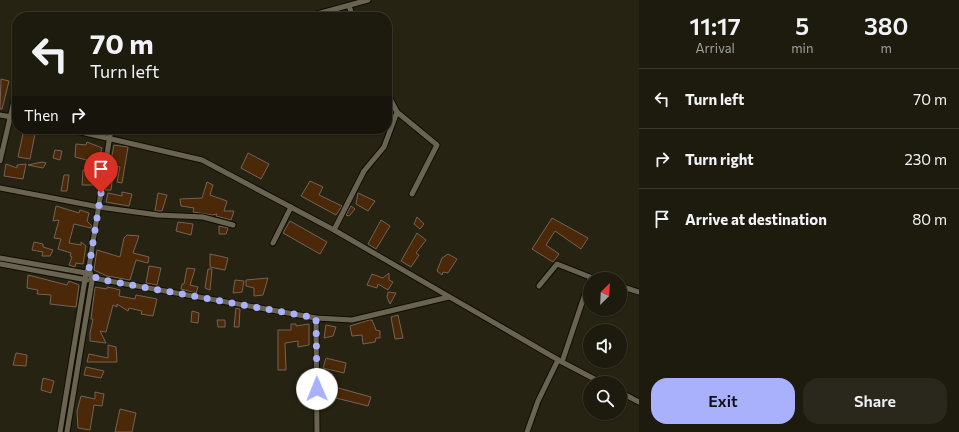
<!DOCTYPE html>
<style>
body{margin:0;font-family:Commissioner,sans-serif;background:#2a271c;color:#f1f3f6;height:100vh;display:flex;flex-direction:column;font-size:15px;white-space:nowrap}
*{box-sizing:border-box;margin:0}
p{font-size:13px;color:#a0a19e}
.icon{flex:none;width:22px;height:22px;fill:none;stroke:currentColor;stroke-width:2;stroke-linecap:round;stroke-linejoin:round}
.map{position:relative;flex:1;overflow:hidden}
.details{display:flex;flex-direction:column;background:#1d1a0e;width:320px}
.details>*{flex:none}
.guide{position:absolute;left:12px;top:12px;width:380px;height:122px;border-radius:16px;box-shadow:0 1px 3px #0004,0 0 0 1px #3b382e;background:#1d1a0e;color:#f1f3f6;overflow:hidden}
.needle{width:26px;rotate:24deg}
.tools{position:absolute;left:583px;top:272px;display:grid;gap:8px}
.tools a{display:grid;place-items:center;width:44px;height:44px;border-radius:50%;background:#1d1a0e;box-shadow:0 1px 3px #0004,0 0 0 1px #3b382e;font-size:20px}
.pin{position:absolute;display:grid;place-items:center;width:34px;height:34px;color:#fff;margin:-41px -17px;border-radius:50% 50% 50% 0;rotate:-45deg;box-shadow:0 0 4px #0007}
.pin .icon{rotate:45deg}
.me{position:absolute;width:44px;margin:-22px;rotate:359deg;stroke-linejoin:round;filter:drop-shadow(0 0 3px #0008)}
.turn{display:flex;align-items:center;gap:14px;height:84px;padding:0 12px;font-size:18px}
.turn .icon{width:52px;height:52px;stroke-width:2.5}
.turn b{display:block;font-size:28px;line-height:34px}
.then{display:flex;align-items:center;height:38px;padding:0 12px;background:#0003;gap:8px;font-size:15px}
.eta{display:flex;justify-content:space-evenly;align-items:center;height:68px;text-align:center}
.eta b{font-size:24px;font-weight:600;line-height:28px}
.primary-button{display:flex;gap:8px;margin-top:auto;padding:8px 12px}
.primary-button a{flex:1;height:46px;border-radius:16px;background:#a9b0fc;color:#111;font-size:16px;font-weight:600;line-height:46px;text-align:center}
.primary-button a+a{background:#2a271c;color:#f1f3f6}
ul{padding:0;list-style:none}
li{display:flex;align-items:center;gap:12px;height:60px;padding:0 12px;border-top:1px solid #3b382e}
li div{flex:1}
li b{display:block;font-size:15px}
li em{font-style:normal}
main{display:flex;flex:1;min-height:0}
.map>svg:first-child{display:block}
.building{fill:#4b2807;stroke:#746356}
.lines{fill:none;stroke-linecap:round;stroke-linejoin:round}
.street-casing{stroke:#100c01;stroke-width:7}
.street{stroke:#696452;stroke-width:5}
.route{stroke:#a9b0fc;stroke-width:7;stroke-dasharray:0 12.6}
</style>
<main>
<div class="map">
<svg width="639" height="432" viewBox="0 0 639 432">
<rect width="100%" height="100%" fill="#272312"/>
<g class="building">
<polygon points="1,79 9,81 2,109 0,109"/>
<polygon points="24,129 36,129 30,159 18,157"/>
<polygon points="87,142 102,148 98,163 75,157 76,144 86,145"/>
<polygon points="114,145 128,147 122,183 117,182 120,167 110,165"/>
<polygon points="55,150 62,151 60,160 53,158"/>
<polygon points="248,153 269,164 261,179 241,168"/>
<polygon points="42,162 46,163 43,168 28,165"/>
<polygon points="6,164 17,168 17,165 26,164 23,179 4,176"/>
<polygon points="110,166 114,167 111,190 105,190"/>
<polygon points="83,170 97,172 96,179 94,179 95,185 82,185"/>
<polygon points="64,175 69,175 67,191 61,191"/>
<polygon points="310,181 323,187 319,195 342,206 336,215 301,196"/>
<polygon points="207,182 213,185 210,195 227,201 224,211 234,211 231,220 216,216 217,214 212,215 193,212 194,208 181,206 180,199 202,198"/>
<polygon points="122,192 132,194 129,206 106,202 108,193 122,196"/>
<polygon points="158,193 167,195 162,211 155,211"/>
<polygon points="358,193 375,201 368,211 356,204"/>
<polygon points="56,206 79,213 80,210 89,213 87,221 92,226 91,228 74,224 69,243 81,245 81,242 86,246 83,264 76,263 75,267 69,265 72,257 70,256 71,253 58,249 61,239 54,238 59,220 53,221"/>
<polygon points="351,206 355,209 349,216 346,215"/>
<polygon points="417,217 424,224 420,229 414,224"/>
<polygon points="552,218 588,238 581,249 555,231 546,245 559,254 553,262 532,249"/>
<polygon points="381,220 390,226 376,249 368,244"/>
<polygon points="290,221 327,242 320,254 283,233"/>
<polygon points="178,222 193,224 191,235 176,231"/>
<polygon points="219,226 228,228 226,234 219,234"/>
<polygon points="417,233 426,240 416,253 419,255 411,267 401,261"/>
<polygon points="127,235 139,236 133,253 149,257 148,263 136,260 130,280 107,276 94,270 97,250 120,257 124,238"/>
<polygon points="34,242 43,244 43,247 53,250 50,256 42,256 43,252 32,250"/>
<polygon points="210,254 228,258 225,270 210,267"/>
<polygon points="448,254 457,259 448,273 443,272 442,275 437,271 442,258"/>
<polygon points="149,266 161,268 157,285 146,283"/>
<polygon points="187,268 195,269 190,285 198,287 196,293 181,289 182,284 184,284"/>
<polygon points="208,269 212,269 210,290 205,288"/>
<polygon points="389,273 389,280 393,282 388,290 378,284 377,288 367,285 372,274 383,278"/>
<polygon points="28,275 67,285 69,281 79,285 76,307 50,304 51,295 37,294 38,290 27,288"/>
<polygon points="268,278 263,295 254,296 254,288 246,286 246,280"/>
<polygon points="235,280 244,281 242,292 233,293"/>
<polygon points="95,287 107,289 107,287 112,288 120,290 119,296 135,299 136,295 157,299 153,316 141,314 142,311 129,308 128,311 117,304 117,307 113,305 106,332 100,331 106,343 90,341 90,333 93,319 91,319"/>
<polygon points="388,292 396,293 390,304 387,297"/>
<polygon points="236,308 240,309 239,327 234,327"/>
<polygon points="192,311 199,313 198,323 191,322"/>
<polygon points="398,315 403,338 395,339 391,317"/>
<polygon points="217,320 225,320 225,327 218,327"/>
<polygon points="369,320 372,320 376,330 380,331 380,338 376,338 375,342 363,344 362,335 352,336 350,326"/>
<polygon points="291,324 296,324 296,326 309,324 309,345 298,347 298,341 285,343 286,370 278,370 278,330 291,330"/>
<polygon points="326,325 336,327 333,336 324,338"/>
<polygon points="108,345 116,347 117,362 87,362 89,354 108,358"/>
<polygon points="16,353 27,355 26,366 13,365"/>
<polygon points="326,358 346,363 344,373 323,368"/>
<polygon points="86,367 104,371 101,378 84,375"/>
<polygon points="43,378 54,381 51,393 41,390"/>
<polygon points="331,386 371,397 368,406 328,396"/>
<polygon points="95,392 104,394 102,406 94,405 90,430 78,428 77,411 81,396 95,399"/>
<polygon points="120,409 136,413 132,432 115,432"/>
</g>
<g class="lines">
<defs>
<g id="street">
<polyline points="349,6 353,17"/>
<polyline points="306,17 368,0"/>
<polyline points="397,112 437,145 412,194"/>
<polyline points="0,115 17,118"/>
<polyline points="68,129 202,160 334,230 562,362 602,383"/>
<polyline points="0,161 17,88"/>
<polyline points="0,188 99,207 158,215 203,217 233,225"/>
<polyline points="334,230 364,171 384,147 397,112 387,93"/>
<polyline points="273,243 291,207"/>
<polyline points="0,258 86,273 98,279 316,318 352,320 449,297"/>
<polyline points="0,264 87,280"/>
<polyline points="89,267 111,129"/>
<polyline points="539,286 557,264 595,279"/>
<polyline points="620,286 639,292"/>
<polyline points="316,318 317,432"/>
<polyline points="562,362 590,279"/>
<polyline points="620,392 639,402"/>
<polyline points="60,432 86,273 89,267 92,281 67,432"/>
<polyline points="527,432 538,401 558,360"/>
</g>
</defs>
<use href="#street" class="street-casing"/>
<use href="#street" class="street"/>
</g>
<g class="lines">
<polyline class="route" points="101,193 89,267 92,275 98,279 316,318 317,389"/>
</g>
</svg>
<div class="tools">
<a><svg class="needle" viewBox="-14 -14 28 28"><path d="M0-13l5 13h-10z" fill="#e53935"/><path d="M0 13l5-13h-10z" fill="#a0a19e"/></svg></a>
<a><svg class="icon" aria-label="sound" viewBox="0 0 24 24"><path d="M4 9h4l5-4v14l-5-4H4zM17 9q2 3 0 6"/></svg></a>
<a><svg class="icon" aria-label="search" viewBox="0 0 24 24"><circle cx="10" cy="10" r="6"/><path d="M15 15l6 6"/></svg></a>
</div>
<div class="pin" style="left:101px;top:193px;background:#d93025"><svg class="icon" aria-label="arrive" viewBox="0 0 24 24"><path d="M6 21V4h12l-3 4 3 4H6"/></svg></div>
<svg class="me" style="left:317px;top:389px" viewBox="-20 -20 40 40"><circle r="19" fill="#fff"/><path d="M0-13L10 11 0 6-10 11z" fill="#a9b0fc"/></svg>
<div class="guide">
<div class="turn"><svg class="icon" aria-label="left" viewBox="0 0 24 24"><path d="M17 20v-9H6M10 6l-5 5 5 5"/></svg><div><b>70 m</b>Turn left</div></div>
<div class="then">Then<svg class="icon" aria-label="right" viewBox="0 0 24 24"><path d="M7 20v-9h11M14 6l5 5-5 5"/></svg></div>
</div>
</div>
<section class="details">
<div class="eta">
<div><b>11:17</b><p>Arrival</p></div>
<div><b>5</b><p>min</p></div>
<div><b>380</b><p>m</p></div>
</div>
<ul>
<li><svg class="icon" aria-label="left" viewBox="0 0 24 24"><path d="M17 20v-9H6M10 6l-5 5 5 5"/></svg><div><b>Turn left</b></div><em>70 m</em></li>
<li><svg class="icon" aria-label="right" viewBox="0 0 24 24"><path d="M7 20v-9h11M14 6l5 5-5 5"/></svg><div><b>Turn right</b></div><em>230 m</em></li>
<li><svg class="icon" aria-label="arrive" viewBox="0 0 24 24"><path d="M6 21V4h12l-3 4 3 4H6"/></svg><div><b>Arrive at destination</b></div><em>80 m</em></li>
</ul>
<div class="primary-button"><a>Exit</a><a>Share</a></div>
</section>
</main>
